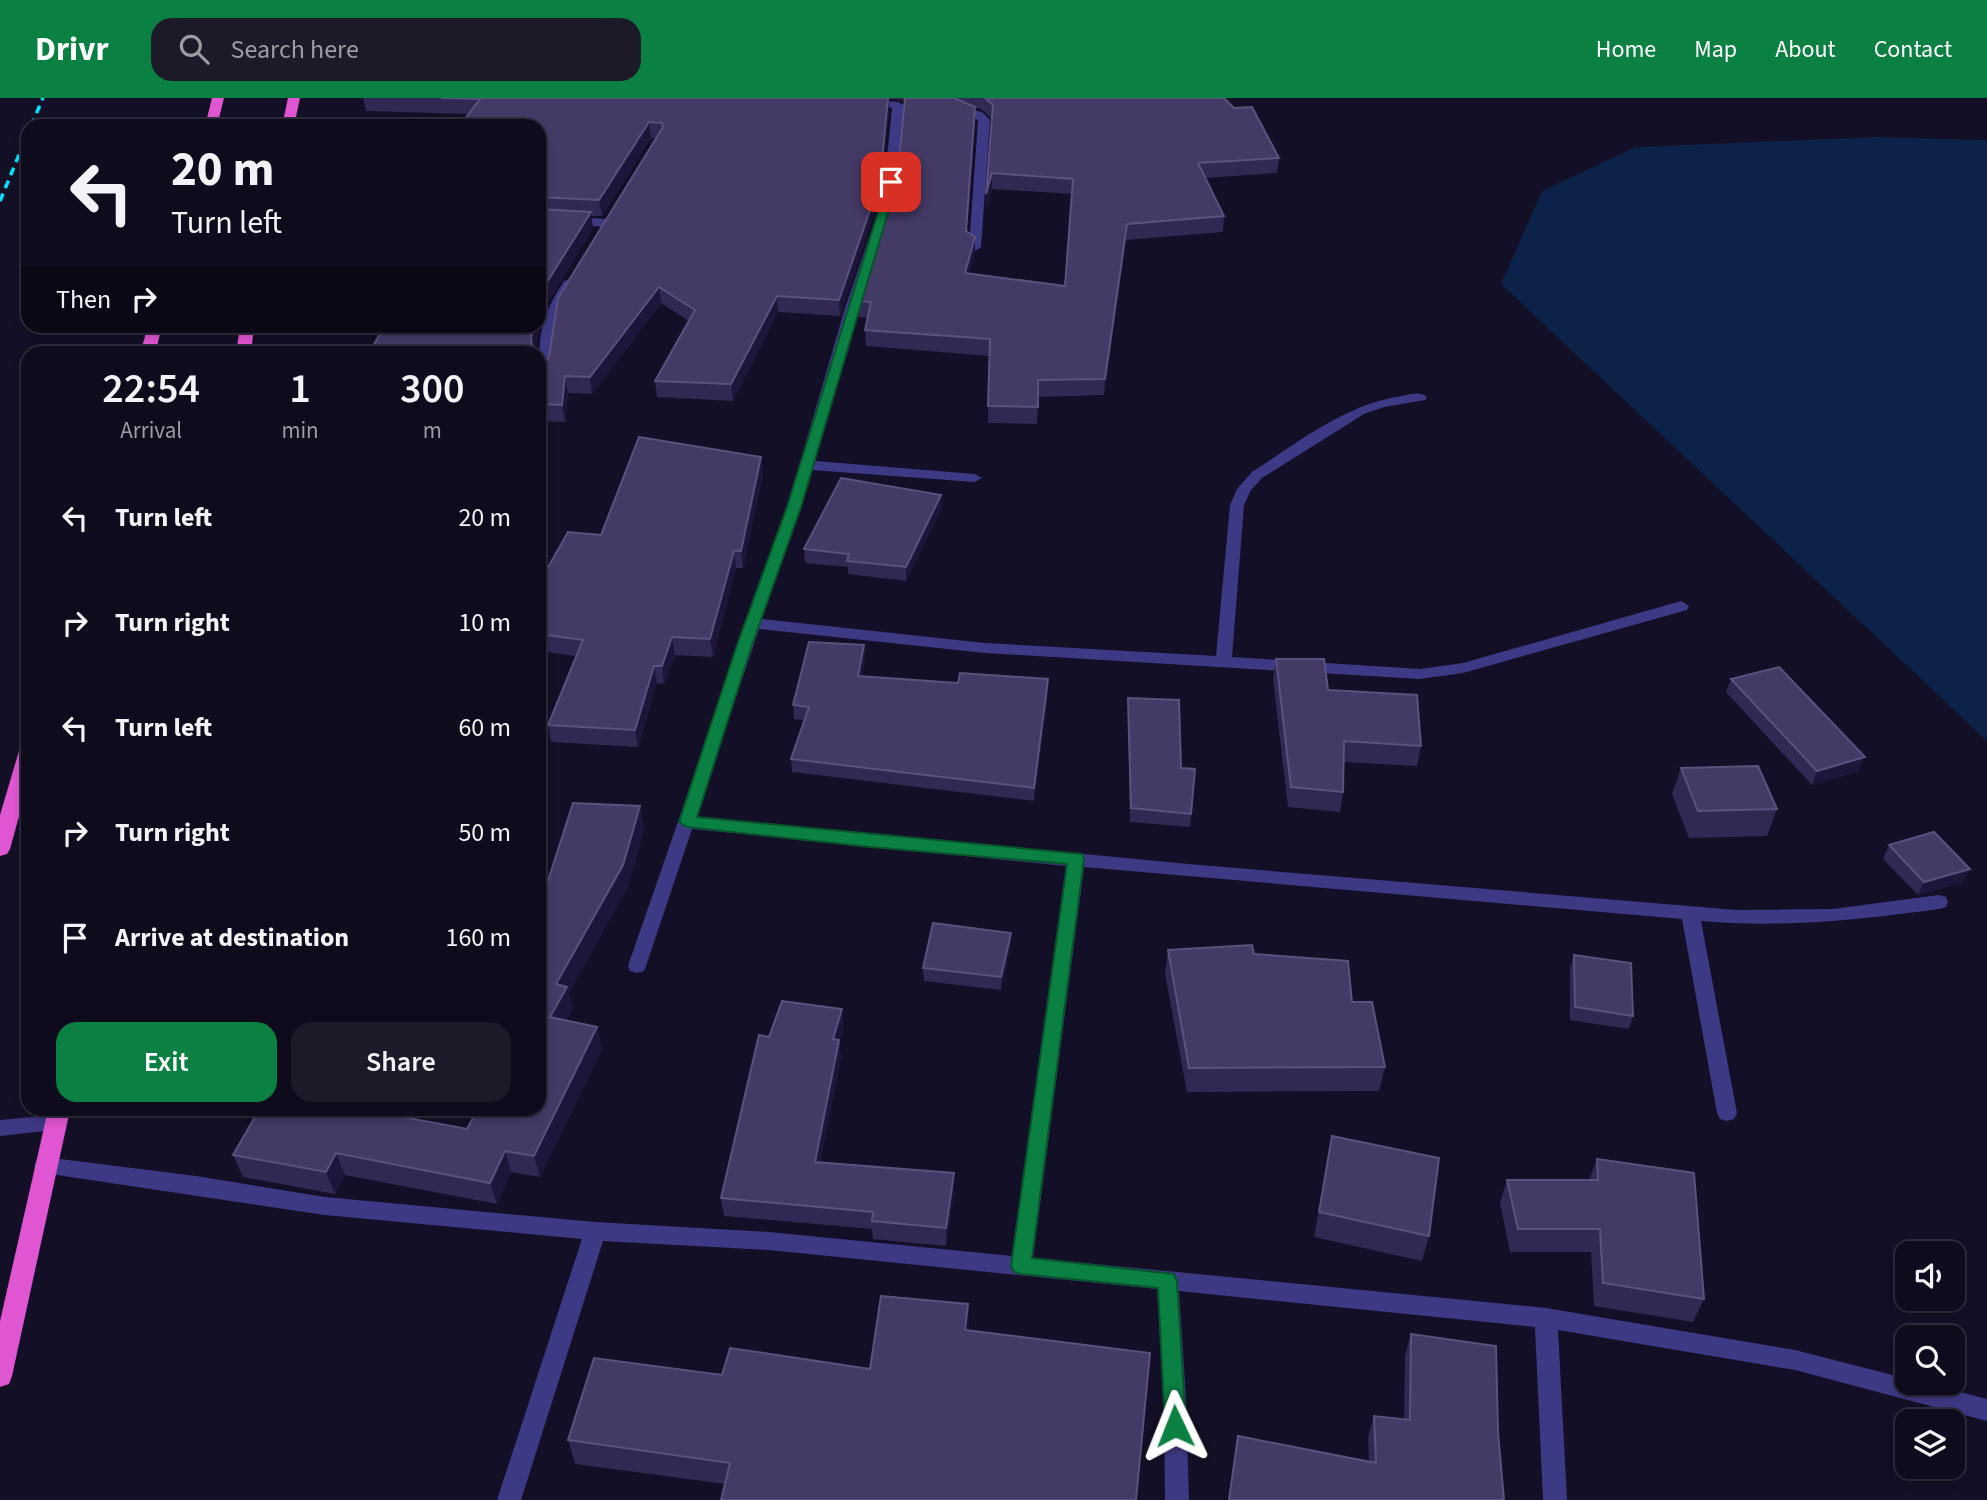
<!DOCTYPE html>
<style>
body{margin:0;font-family:"Source Sans 3",sans-serif;background:#1c1929;color:#f1f3f6;height:100vh;display:flex;flex-direction:column;font-size:26px;white-space:nowrap}
*{box-sizing:border-box;margin:0}
p{font-size:23px;color:#9b9ba3}
.icon{flex:none;width:38px;height:38px;fill:none;stroke:currentColor;stroke-width:2;stroke-linecap:round;stroke-linejoin:round}
.map{position:relative;flex:1;overflow:hidden}
.drawer{position:absolute;left:21px;top:248px;width:525px;height:770px;display:flex;flex-direction:column;background:#0e0b1c;border-radius:21px;box-shadow:0 4px 10px #0003,0 0 0 2px #2e2b3b}
.drawer>*{flex:none}
.top-card{position:absolute;left:21px;top:21px;width:525px;height:214px;border-radius:21px;box-shadow:0 4px 10px #0003,0 0 0 2px #2e2b3b;background:#0e0b1c;color:#f1f3f6;overflow:hidden}
.controls{position:absolute;left:1895px;top:1143px;display:grid;gap:14px}
.controls a{display:grid;place-items:center;width:70px;height:70px;border-radius:14px;background:#0e0b1c;box-shadow:0 4px 10px #0003,0 0 0 2px #2e2b3b;font-size:35px}
.pin{position:absolute;display:grid;place-items:center;width:60px;height:60px;color:#fff;margin:-30px;border-radius:14px;box-shadow:0 4px 10px #0006}
.me{position:absolute;width:77px;margin:-38px;rotate:358deg;stroke-linejoin:round;filter:drop-shadow(0 0 5px #0008)}
.turn{display:flex;align-items:center;gap:24px;height:147px;padding:0 35px;font-size:32px}
.turn .icon{width:91px;height:91px;stroke-width:2.5}
.turn b{display:block;font-size:49px;line-height:60px}
.then{display:flex;align-items:center;height:66px;padding:0 35px;background:#0003;gap:14px;font-size:26px}
.eta{display:flex;justify-content:space-evenly;align-items:center;height:119px;text-align:center}
.eta b{font-size:42px;font-weight:600;line-height:49px}
.action{display:flex;gap:14px;margin-top:auto;padding:14px 35px}
.action a{flex:1;height:80px;border-radius:21px;background:#0b8043;color:#fff;font-size:28px;font-weight:600;line-height:80px;text-align:center}
.action a+a{background:#1c1929;color:#f1f3f6}
ul{padding:0;list-style:none}
li{display:flex;align-items:center;gap:21px;height:105px;padding:0 35px}
li div{flex:1}
li b{display:block;font-size:26px}
li em{font-style:normal}
header{display:flex;align-items:center;gap:42px;box-sizing:border-box;height:98px;padding:0 35px;background:#0b8043;color:#fff}
header strong{font-size:33px}
nav{display:flex;gap:38px;margin-inline-start:auto;font-size:24px}
.search{width:490px;height:63px;background:#1c1929;display:flex;align-items:center;gap:18px;box-sizing:border-box;padding:0 24px;border-radius:21px;color:#9b9ba3;font-size:26px}
.map>svg:first-child{display:block}
.water{fill:#0c2248}
.lines{fill:none;stroke-linecap:round;stroke-linejoin:round}
.minor{fill:#3d3a85;fill-rule:evenodd}
.trunk{fill:#e055d1;fill-rule:evenodd}
.rail{stroke:#00e5ff;stroke-width:3.5;stroke-dasharray:8 6;stroke-linecap:butt}
.wall{fill:#312854;fill-rule:evenodd}
.shaded-wall{fill:#1d163a}
.building{fill:#433a66;stroke:#5a527e;stroke-width:2}
.route{fill:#0b8043;stroke:#07532c;stroke-width:2}
</style>
<header>
<strong>Drivr</strong>
<div class="search"><svg class="icon" aria-label="search" viewBox="0 0 24 24"><circle cx="10" cy="10" r="6"/><path d="M15 15l6 6"/></svg>Search here</div>
<nav><a>Home</a><a>Map</a><a>About</a><a>Contact</a></nav>
</header>
<div class="map">
<svg width="1987" height="1402" viewBox="0 0 1987 1402">
<rect width="100%" height="100%" fill="#130f26"/>
<polygon class="water" points="1876,39 1987,42 1987,643 1501,186 1542,93 1636,49"/>
<g class="lines">
<g class="minor">
<path d="M 868,1 L 898,4 L 904,7 L 895,99 L 859,210 L 815,363 L 975,376 L 982,380 L 975,384 L 812,372 L 762,521 L 985,545 L 1216,558 L 1230,407 L 1237,391 L 1252,374 C 1299,344 1345,306 1402,298 C 1411,296 1420,293 1427,299 L 1425,302 L 1384,309 L 1364,316 L 1262,380 L 1251,392 L 1244,407 L 1232,559 L 1420,571 L 1463,565 L 1681,503 L 1689,508 L 1687,512 L 1463,575 L 1420,581 L 985,555 L 759,531 L 696,719 L 1188,766 L 1736,812 L 1833,811 L 1939,797 L 1946,799 L 1948,804 L 1946,809 L 1939,811 C 1857,822 1784,830 1701,823 L 1737,1015 L 1734,1021 L 1727,1023 L 1720,1021 L 1717,1015 L 1682,821 L 1084,769 L 1033,1160 L 1546,1210 L 1795,1252 L 1908,1281 L 1908,1284 L 1922,1284 L 1987,1301 L 1987,1323 L 1795,1272 L 1558,1232 L 1567,1402 L 1543,1402 L 1535,1229 L 1179,1193 L 1186,1301 L 1189,1402 L 1165,1402 L 1164,1301 L 1157,1191 L 769,1152 L 603,1143 L 521,1402 L 497,1402 L 582,1141 L 325,1117 L 37,1074 L 34,1068 L 37,1062 L 44,1059 L 196,1078 L 325,1099 L 595,1124 L 769,1134 L 1012,1158 L 1066,768 L 692,731 L 646,868 L 644,873 L 637,875 L 630,873 L 628,868 L 787,409 L 845,210 L 883,99 L 892,10 L 864,6 L 862,4 Z"/>
<polygon points="954,8 982,14 990,22 981,149 975,153 969,149 978,23 974,19 950,13 948,11"/>
<polygon points="539,116 606,121 612,125 606,129 539,124"/>
<path d="M 569,182 L 575,186 L 555,228 L 549,275 L 547,278 L 539,278 C 539,238 540,220 564,183 Z"/>
<polygon points="55,1017 62,1019 65,1025 62,1031 0,1038 0,1022"/>
</g>
<g class="trunk">
<polygon points="212,0 224,0 217,28 205,28"/>
<polygon points="288,0 300,0 294,28 282,28"/>
<polygon points="148,228 162,228 155,256 140,256"/>
<polygon points="240,228 254,228 251,256 236,256"/>
<polygon points="28,647 28,686 10,751 7,756 0,758 0,717 19,653 21,648"/>
<polygon points="48,1012 70,1012 12,1278 9,1286 0,1289 0,1223"/>
</g>
<g class="rail">
<polyline points="31,28 43,0"/>
<polyline points="0,103 28,35"/>
</g>
</g>
<g class="wall">
<path d="M 363,0 L 1224,0 L 1279,60 L 1277,75 L 1206,80 L 1224,118 L 1223,134 L 1126,142 L 1104,297 L 1038,299 L 1037,326 L 988,325 L 989,258 L 866,248 L 865,232 L 868,220 L 859,219 L 858,203 L 897,84 L 905,2 L 889,1 L 889,12 L 880,98 L 840,218 L 778,214 L 733,303 L 657,299 L 655,283 L 689,223 L 661,205 L 592,296 L 568,295 L 565,324 L 539,323 L 539,264 L 544,264 L 549,259 L 656,40 L 651,40 L 602,118 L 591,118 L 593,130 L 542,214 L 539,228 L 539,28 L 465,28 L 464,22 L 469,16 L 366,13 ZM 975,10 L 981,11 L 992,21 L 986,96 L 986,112 L 992,91 L 1072,96 L 1065,188 L 969,175 L 975,155 L 975,139 L 967,134 L 975,25 Z"/>
<polygon points="763,376 743,470 736,470 713,559 675,557 664,586 657,585 638,649 551,644 548,627 576,558 539,553 539,485 601,437"/>
<polygon points="941,397 942,410 906,483 848,476 848,469 805,465 804,451"/>
<polygon points="864,547 865,561 862,578 1048,595 1034,703 792,674 791,661 804,622 794,621 793,607"/>
<polygon points="1276,561 1421,648 1417,668 1344,664 1343,694 1340,714 1288,709 1273,581"/>
<polygon points="1731,581 1859,673 1812,687 1726,594"/>
<polygon points="1128,600 1181,670 1195,671 1190,729 1130,724 1128,614"/>
<polygon points="1681,670 1777,711 1767,738 1689,740 1672,696"/>
<polygon points="640,708 644,731 628,789 569,895 573,911 566,923 597,929 602,951 540,1079 511,1074 497,1106 345,1077 335,1096 243,1079 233,1057 467,1031 539,1012 546,789"/>
<polygon points="1889,747 1970,771 1963,784 1918,797 1883,761"/>
<polygon points="1011,848 1001,892 924,883 923,870"/>
<polygon points="1168,852 1254,856 1385,969 1379,993 1187,994 1165,876"/>
<polygon points="1574,857 1633,918 1629,931 1570,922 1570,870"/>
<polygon points="844,930 839,943 841,960 820,1064 954,1093 946,1148 873,1141 872,1131 724,1118 721,1100 769,939"/>
<polygon points="1332,1038 1429,1138 1422,1163 1314,1139"/>
<polygon points="1597,1061 1704,1201 1693,1224 1594,1208 1591,1154 1510,1154 1500,1105 1507,1082 1589,1082"/>
<polygon points="968,1206 725,1386 575,1366 568,1342 722,1277 870,1271"/>
<polygon points="1411,1236 1498,1334 1504,1402 1228,1402 1238,1338 1369,1364 1368,1339 1374,1318 1404,1321 1405,1257"/>
</g>
<g class="shaded-wall">
<polygon points="889,0 889,12 880,98 840,218 839,202"/>
<polygon points="975,9 975,25 966,149 966,133"/>
<polygon points="649,24 651,40 602,118 599,102"/>
<polygon points="992,75 992,91 986,112 986,96"/>
<polygon points="591,114 593,130 542,214 535,256 533,256 531,240 533,228 539,228 539,197"/>
<polygon points="1127,126 1126,142 1104,297 1105,281"/>
<polygon points="975,139 975,155 965,191 965,175"/>
<polygon points="659,189 661,205 592,296 590,279"/>
<polygon points="777,198 778,214 733,303 731,286"/>
<polygon points="565,278 568,295 565,324 562,307"/>
<polygon points="761,359 763,376 743,470 741,453"/>
<polygon points="941,397 942,410 906,483 906,469"/>
<polygon points="734,453 736,470 713,559 710,541"/>
<polygon points="672,539 675,557 664,586 662,568"/>
<polygon points="864,547 865,561 859,591 858,578"/>
<polygon points="654,568 657,585 638,649 635,632"/>
<polygon points="1048,581 1048,595 1034,703 1034,690"/>
<polygon points="1865,659 1859,673 1812,687 1817,673"/>
<polygon points="640,708 644,731 628,789 569,895 573,911 555,942 550,919 556,886"/>
<polygon points="1970,771 1963,784 1918,797 1924,784"/>
<polygon points="1011,835 1011,848 1001,892 1001,879"/>
<polygon points="842,911 844,930 839,943 841,960 817,1081 815,1064 833,941"/>
<polygon points="597,929 602,951 540,1079 534,1058"/>
<polygon points="505,1053 511,1074 497,1106 490,1085"/>
<polygon points="336,1055 345,1077 335,1096 326,1074"/>
<polygon points="954,1075 954,1093 946,1148 946,1130"/>
<polygon points="968,1206 969,1231 966,1256 965,1232"/>
</g>
<g class="building">
<polygon points="441,0 888,0 880,83 839,202 777,198 731,286 655,283 695,212 659,189 590,279 565,278 562,307 539,306 539,264 544,264 549,259 558,200 663,29 662,25 649,24 599,102 539,99 539,28 506,28 464,22 480,1"/>
<polygon points="905,0 954,0 975,9 966,133 975,139 965,175 1065,188 1073,81 992,75 986,96 993,7 985,0 1224,0 1234,10 1252,9 1279,60 1198,65 1224,118 1127,126 1105,281 1038,282 1038,309 988,308 990,241 865,232 871,204 858,203 897,84"/>
<polygon points="539,111 591,114 539,197"/>
<polygon points="385,228 533,228 531,240 533,256 368,256"/>
<polygon points="639,339 761,359 741,453 734,453 710,541 672,539 662,568 654,568 635,632 548,627 583,542 539,536 539,485 568,434 601,437"/>
<polygon points="841,380 941,397 906,469 847,463 849,456 804,451"/>
<polygon points="809,544 864,547 858,578 958,585 960,575 1048,581 1034,690 791,661 809,609 793,607"/>
<polygon points="1276,561 1324,561 1328,592 1417,597 1421,648 1344,643 1343,694 1291,689"/>
<polygon points="1779,569 1865,659 1817,673 1731,581"/>
<polygon points="1128,600 1179,602 1181,670 1195,671 1191,716 1131,710"/>
<polygon points="1758,668 1777,711 1698,713 1681,670"/>
<polygon points="573,705 640,708 623,767 556,886 567,889 550,919 597,929 534,1058 505,1053 490,1085 336,1055 326,1074 233,1057 259,1012 366,1012 467,1031 477,1012 539,1012 539,788 546,789"/>
<polygon points="1934,734 1970,771 1924,784 1889,747"/>
<polygon points="933,825 1011,835 1001,879 923,870"/>
<polygon points="1252,847 1254,856 1348,863 1352,904 1372,904 1385,969 1189,970 1168,852"/>
<polygon points="1574,857 1631,865 1633,918 1575,909"/>
<polygon points="782,903 842,911 833,941 839,942 815,1064 954,1075 946,1130 872,1123 873,1114 721,1100 759,937 769,939"/>
<polygon points="1332,1038 1439,1060 1429,1138 1319,1114"/>
<polygon points="1597,1061 1694,1075 1704,1201 1603,1185 1600,1131 1518,1131 1507,1082 1598,1082"/>
<polygon points="881,1198 968,1206 965,1232 1150,1255 1136,1402 721,1402 730,1365 568,1342 594,1260 722,1277 730,1250 870,1271"/>
<polygon points="1411,1236 1496,1248 1498,1334 1504,1402 1229,1402 1238,1338 1376,1365 1374,1318 1410,1322"/>
</g>
<polygon class="route" points="888,82 897,84 801,409 752,547 697,719 1082,756 1084,761 1032,1160 1174,1176 1177,1183 1186,1328 1183,1335 1175,1338 1168,1335 1165,1328 1158,1190 1021,1176 1014,1174 1011,1168 1067,766 870,749 687,729 679,724 737,547 787,409"/>
</svg>
<div class="controls">
<a><svg class="icon" aria-label="sound" viewBox="0 0 24 24"><path d="M4 9h4l5-4v14l-5-4H4zM17 9q2 3 0 6"/></svg></a>
<a><svg class="icon" aria-label="search" viewBox="0 0 24 24"><circle cx="10" cy="10" r="6"/><path d="M15 15l6 6"/></svg></a>
<a><svg class="icon" aria-label="layers" viewBox="0 0 24 24"><path d="M12 4l9 5-9 5-9-5zM3 14l9 5 9-5"/></svg></a>
</div>
<div class="pin" style="left:891px;top:84px;background:#d93025"><svg class="icon" aria-label="arrive" viewBox="0 0 24 24"><path d="M6 21V4h12l-3 4 3 4H6"/></svg></div>
<svg class="me" style="left:1175px;top:1328px" viewBox="-20 -20 40 40"><path d="M0-17L14 15 0 8-14 15z" fill="#0b8043" stroke="#fff" stroke-width="4"/></svg>
<div class="top-card">
<div class="turn"><svg class="icon" aria-label="left" viewBox="0 0 24 24"><path d="M17 20v-9H6M10 6l-5 5 5 5"/></svg><div><b>20 m</b>Turn left</div></div>
<div class="then">Then<svg class="icon" aria-label="right" viewBox="0 0 24 24"><path d="M7 20v-9h11M14 6l5 5-5 5"/></svg></div>
</div>
<section class="drawer">
<div class="eta">
<div><b>22:54</b><p>Arrival</p></div>
<div><b>1</b><p>min</p></div>
<div><b>300</b><p>m</p></div>
</div>
<ul>
<li><svg class="icon" aria-label="left" viewBox="0 0 24 24"><path d="M17 20v-9H6M10 6l-5 5 5 5"/></svg><div><b>Turn left</b></div><em>20 m</em></li>
<li><svg class="icon" aria-label="right" viewBox="0 0 24 24"><path d="M7 20v-9h11M14 6l5 5-5 5"/></svg><div><b>Turn right</b></div><em>10 m</em></li>
<li><svg class="icon" aria-label="left" viewBox="0 0 24 24"><path d="M17 20v-9H6M10 6l-5 5 5 5"/></svg><div><b>Turn left</b></div><em>60 m</em></li>
<li><svg class="icon" aria-label="right" viewBox="0 0 24 24"><path d="M7 20v-9h11M14 6l5 5-5 5"/></svg><div><b>Turn right</b></div><em>50 m</em></li>
<li><svg class="icon" aria-label="arrive" viewBox="0 0 24 24"><path d="M6 21V4h12l-3 4 3 4H6"/></svg><div><b>Arrive at destination</b></div><em>160 m</em></li>
</ul>
<div class="action"><a>Exit</a><a>Share</a></div>
</section>
</div>
